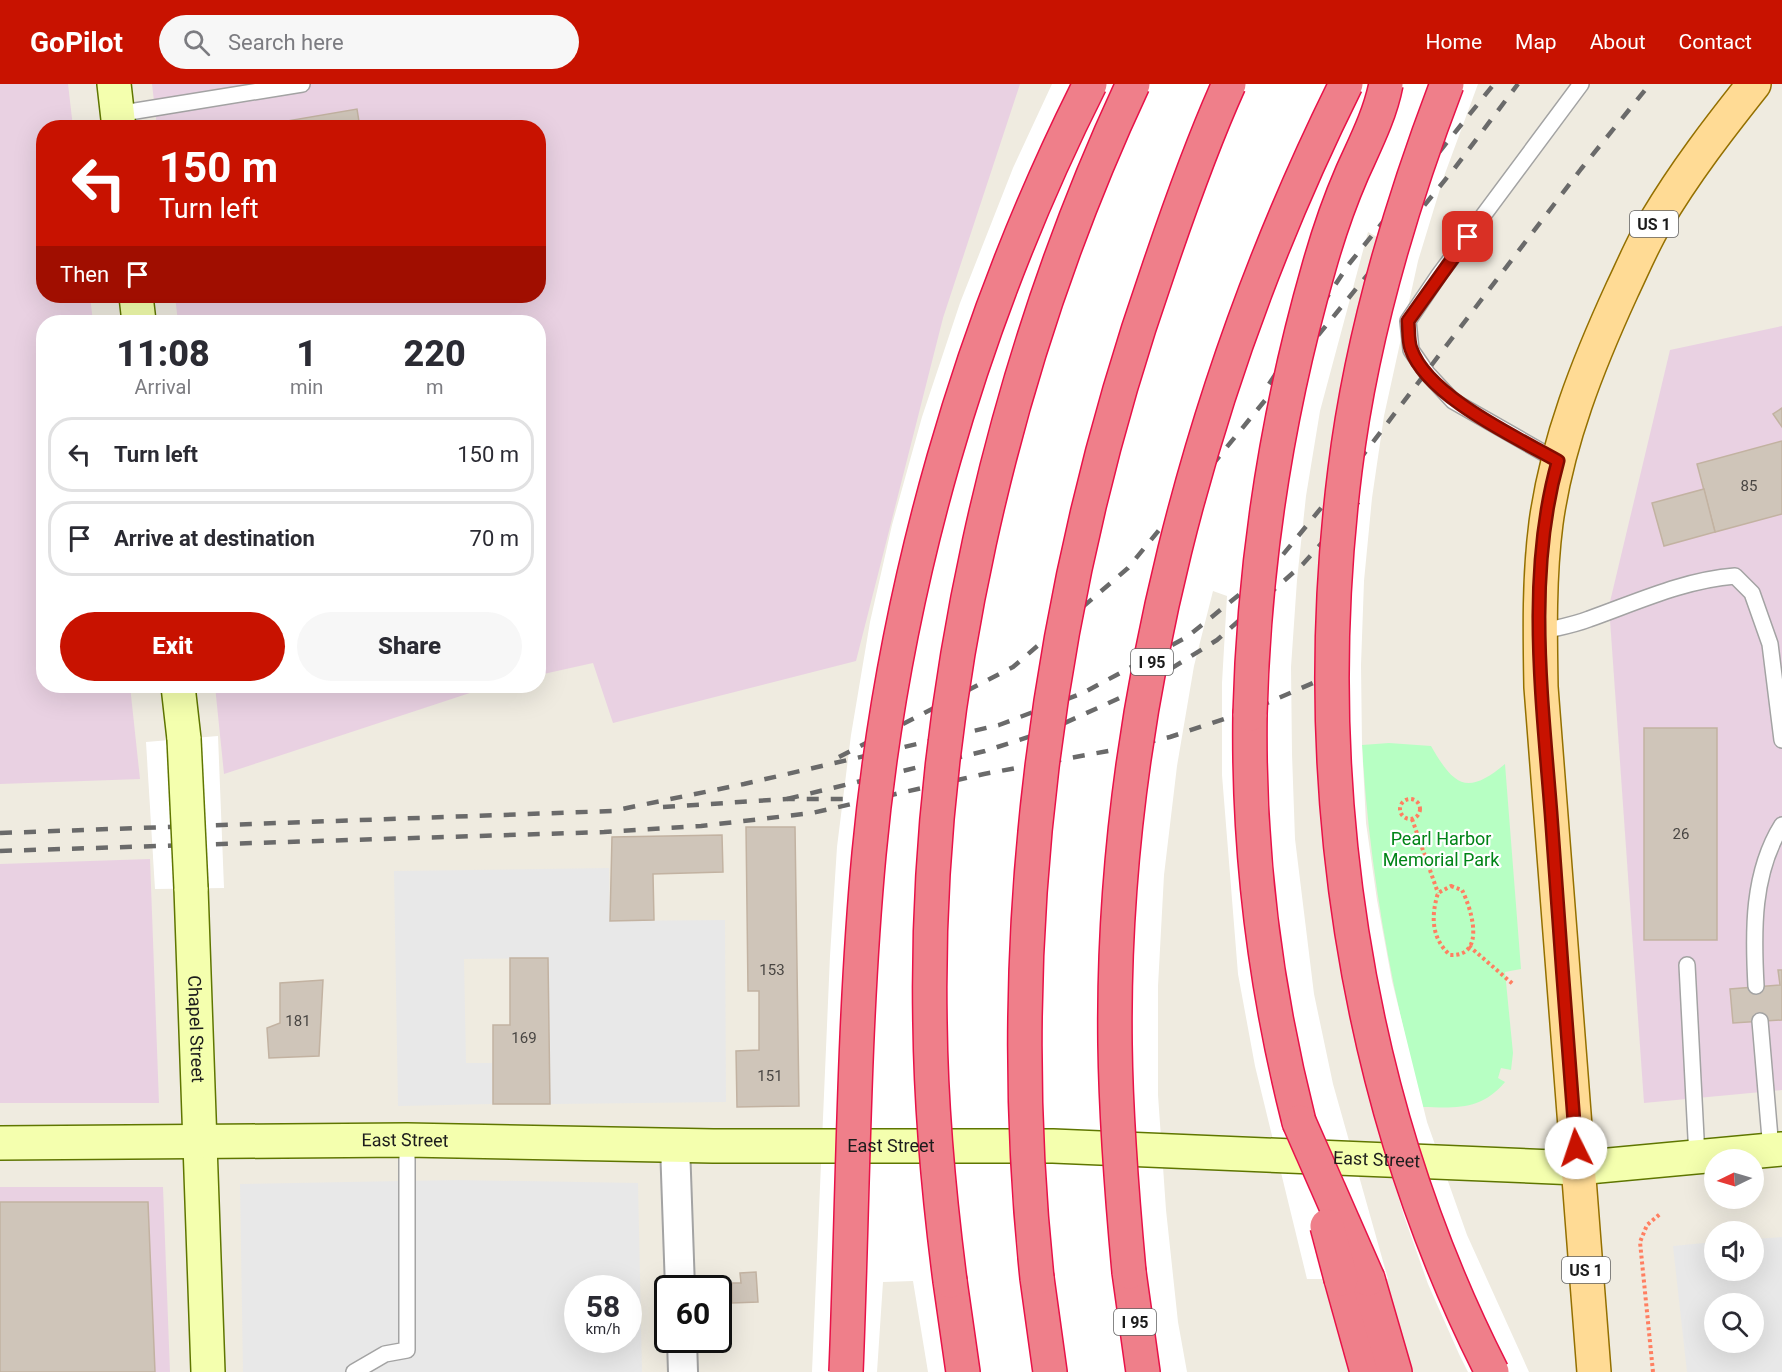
<!DOCTYPE html>
<style>
body{margin:0;font-family:Roboto,sans-serif;background:#f7f7f7;color:#2b2b33;height:100vh;display:flex;flex-direction:column;font-size:22px;white-space:nowrap}
*{box-sizing:border-box;margin:0}
p{font-size:20px;color:#7c7c81}
.icon{flex:none;width:33px;height:33px;fill:none;stroke:currentColor;stroke-width:2;stroke-linecap:round;stroke-linejoin:round}
.map{position:relative;flex:1;overflow:hidden}
.side{position:absolute;left:36px;top:231px;width:510px;height:378px;display:flex;flex-direction:column;background:#fff;border-radius:24px;box-shadow:0 6px 24px #0002}
.side>*{flex:none}
.banner{position:absolute;left:36px;top:36px;width:510px;height:183px;border-radius:24px;box-shadow:0 6px 24px #0002;background:#c81200;color:#fff;overflow:hidden}
.needle{width:39px;rotate:265deg}
.controls{position:absolute;left:1704px;top:1065px;display:grid;gap:12px}
.controls a{display:grid;place-items:center;width:60px;height:60px;border-radius:50%;background:#fff;box-shadow:0 6px 24px #0002;font-size:30px}
.speed{position:absolute;left:564px;top:1191px;display:flex;gap:12px;font-size:30px;font-weight:700;text-align:center}
.speed>*{display:grid;place-content:center;width:78px;height:78px;border-radius:50%;background:#fff;box-shadow:0 6px 24px #0002;line-height:1}
.speed small{font-size:15px;font-weight:400}
.speed .limit{border:3px solid #111;border-radius:9px;background:#fff;color:#111}
.pin{position:absolute;display:grid;place-items:center;width:51px;height:51px;color:#fff;margin:-26px;border-radius:12px;box-shadow:0 3px 9px #0006}
.me{position:absolute;width:66px;margin:-33px;rotate:356deg;stroke-linejoin:round;filter:drop-shadow(0 0 4px #0008)}
.turn{display:flex;align-items:center;gap:21px;height:126px;padding:0 24px;font-size:27px}
.turn .icon{width:78px;height:78px;stroke-width:2.5}
.turn b{display:block;font-size:42px;line-height:51px}
.then{display:flex;align-items:center;height:57px;padding:0 24px;background:#0003;gap:12px;font-size:22px}
.eta{display:flex;justify-content:space-evenly;align-items:center;height:102px;text-align:center}
.eta b{font-size:36px;font-weight:800;line-height:42px}
.cta{display:flex;gap:12px;margin-top:auto;padding:12px 24px}
.cta a{flex:1;height:69px;border-radius:36px;background:#c81200;color:#fff;font-size:24px;font-weight:800;line-height:69px;text-align:center}
.cta a+a{background:#f7f7f7;color:#2b2b33}
ul{padding:0;list-style:none}
li{display:flex;align-items:center;gap:18px;height:75px;margin:0 12px 9px;padding:0 12px;border:3px solid #e1e1e2;border-radius:24px}
li div{flex:1}
li b{display:block;font-size:22px}
li em{font-style:normal}
header{display:flex;align-items:center;gap:36px;box-sizing:border-box;height:84px;padding:0 30px;background:#c81200;color:#fff}
header strong{font-size:28px}
nav{display:flex;gap:33px;margin-inline-start:auto;font-size:21px}
.search{width:420px;height:54px;background:#f7f7f7;display:flex;align-items:center;gap:15px;box-sizing:border-box;padding:0 21px;border-radius:33px;color:#7c7c81;font-size:22px}
.map>svg:first-child{display:block}
.industrial{fill:#e9d1e2}
.park{fill:#b7ffc3}
.parking{fill:#e8e8e8;fill-rule:evenodd}
.pier{fill:#fff}
.building{fill:#cfc5b9;stroke:#c2b2a1;stroke-width:1.5}
.lines{fill:none;stroke-linecap:round;stroke-linejoin:round}
.service-casing{stroke:#a3a3a3;stroke-width:18}
.minor-casing{stroke:#a3a3a3;stroke-width:32}
.secondary-casing{stroke:#5f7600;stroke-width:36}
.primary-casing{stroke:#947000;stroke-width:36}
.motorway-casing{stroke:#e81248;stroke-width:36}
.path{stroke:#ff7f61;stroke-width:4;stroke-dasharray:3 3;stroke-linecap:butt}
.service{stroke:#fff;stroke-width:15}
.minor{stroke:#fff;stroke-width:28}
.secondary{stroke:#f4ffae;stroke-width:33}
.primary{stroke:#ffdb95;stroke-width:33}
.motorway{stroke:#ef7f8a;stroke-width:33}
.rail{stroke:#6a6a6a;stroke-width:4.5;stroke-dasharray:12 12;stroke-linecap:butt}
.secondary-bridge-casing{stroke:#5f7600;stroke-width:36;stroke-linecap:butt}
.motorway-bridge-casing{stroke:#e81248;stroke-width:36;stroke-linecap:butt}
.secondary-bridge{stroke:#f4ffae;stroke-width:33}
.motorway-bridge{stroke:#ef7f8a;stroke-width:33}
.route-casing{stroke:#820c00;stroke-width:15}
.route{stroke:#c81200;stroke-width:10}
.labels{text-anchor:middle;stroke-width:4.5;stroke-linejoin:round;paint-order:stroke}
.number-label{font-size:15px;fill:#494643}
.shield{fill:#fff;stroke:#606060;stroke-width:1.5}
.shield-label{font-size:16px;font-weight:bold;fill:#1c1c1c}
.park-label{font-size:18px;fill:#008417;stroke:#fff}
.street-label{font-size:18px;fill:#1c1c1c;stroke:#fff}
</style>
<header>
<strong>GoPilot</strong>
<div class="search"><svg class="icon" aria-label="search" viewBox="0 0 24 24"><circle cx="10" cy="10" r="6"/><path d="M15 15l6 6"/></svg>Search here</div>
<nav><a>Home</a><a>Map</a><a>About</a><a>Contact</a></nav>
</header>
<div class="map">
<svg width="1782" height="1288" viewBox="0 0 1782 1288">
<rect width="100%" height="100%" fill="#efebe0"/>
<g class="industrial">
<polygon points="0,0 68,0 73,43 44,44 44,212 90,212 93,238 44,238 44,602 130,602 140,695 0,700"/>
<polygon points="152,0 1020,0 943,234 856,577 613,639 593,579 539,591 538,238 178,238 175,212 538,212 538,44 157,43"/>
<polygon points="1782,242 1782,1006 1644,1019 1609,522 1670,266"/>
<polygon points="215,602 491,602 224,690"/>
<polygon points="150,775 159,1019 0,1019 0,780"/>
<polygon points="0,1103 163,1103 170,1288 0,1288"/>
</g>
<path class="park" d="M 1389,659 L 1431,662 C 1454,702 1467,712 1505,680 L 1521,885 L 1505,888 L 1513,969 L 1511,986 L 1501,984 L 1498,994 L 1505,998 C 1481,1026 1458,1024 1423,1023 C 1391,904 1369,785 1362,661 Z"/>
<g class="parking">
<polygon points="609,784 610,837 725,836 726,1018 550,1020 548,874 464,875 466,979 492,979 493,1020 398,1022 394,787"/>
<path d="M 457,1096 L 638,1099 L 642,1288 L 243,1288 L 240,1100 ZM 578,1204 L 628,1204 L 628,1256 L 578,1256 Z"/>
<path d="M 1782,1153 L 1782,1288 L 1687,1288 L 1673,1162 L 1714,1158 L 1714,1186 L 1754,1186 L 1754,1155 ZM 1714,1220 L 1754,1220 L 1754,1258 L 1714,1258 Z"/>
</g>
<g class="pier">
<polygon points="1052,0 1478,0 1443,95 1418,177 1384,332 1372,414 1364,497 1361,581 1362,661 1366,739 1377,816 1392,897 1427,1038 1467,1151 1529,1288 1468,1288 1459,1270 1428,1200 1404,1132 1384,1064 1352,938 1337,853 1361,221 1377,153 1368,148 1320,327 1306,412 1297,496 1291,583 1292,670 1295,755 1314,910 1333,1000 1388,1195 1307,1195 1255,982 1238,890 1222,691 1222,599 1227,512 1213,507 1194,582 1177,682 1164,791 1158,902 1158,1011 1166,1126 1178,1238 1187,1288 928,1288 913,1197 883,1198 877,1288 812,1288 830,872 837,763 851,651 870,538 892,441 922,333 960,219 1013,84"/>
<polygon points="218,652 224,804 155,805 146,658"/>
</g>
<g class="building">
<polygon points="357,25 360,44 282,44 281,38"/>
<polygon points="451,235 451,238 411,238"/>
<polygon points="1782,324 1782,343 1773,330"/>
<polygon points="1782,357 1782,430 1715,448 1697,380"/>
<polygon points="1704,405 1715,448 1664,462 1652,419"/>
<rect x="1644" y="644" width="73" height="212"/>
<polygon points="746,743 795,743 799,1022 737,1023 736,967 759,966 759,907 748,907"/>
<polygon points="722,751 723,788 653,790 654,836 610,837 612,753"/>
<polygon points="510,874 548,874 550,1020 493,1020 493,941 510,941"/>
<polygon points="1778,886 1782,886 1782,936 1733,939 1730,905 1780,901"/>
<polygon points="323,896 319,972 269,974 267,944 280,939 280,899"/>
<polygon points="0,1118 148,1118 155,1288 0,1288"/>
<polygon points="756,1188 758,1218 732,1219 732,1199 741,1199 740,1189"/>
</g>
<g class="lines">
<defs>
<g id="service">
<polyline points="117,30 302,0"/>
<polyline points="1558,377 1453,317 1427,289 1411,266 1408,237 1439,191 1581,0"/>
<path d="M 1540,548 C 1556,544 1574,541 1589,535 C 1637,518 1684,496 1735,492 L 1752,509 L 1770,560 L 1782,656"/>
<polyline points="1687,881 1697,1073"/>
<path d="M 1756,902 C 1753,847 1752,789 1782,741"/>
<polyline points="1760,937 1771,1066"/>
<polyline points="354,1288 385,1270 407,1266 407,1056"/>
</g>
<g id="minor">
<polyline points="675,1061 680,1204"/>
<polyline points="682,1256 683,1288"/>
</g>
<g id="secondary">
<polyline points="114,0 119,44"/>
<polyline points="136,212 139,238"/>
<polyline points="178,602 184,655"/>
<path id="s1" d="M 191,804 L 208,1288"/>
<path id="s2" d="M 0,1059 L 407,1056 L 713,1062 L 1053,1062 L 1577,1084 L 1782,1065"/>
</g>
<path id="primary" d="M 1594,1288 L 1541,603 C 1540,548 1539,493 1546,439 C 1557,358 1588,280 1622,206 C 1633,183 1643,159 1656,137 C 1685,88 1719,44 1754,0"/>
<g id="motorway">
<path d="M 1250,630 C 1248,769 1265,904 1299,1038"/>
<polyline points="1129,1188 1143,1288"/>
<polyline points="1037,1194 1050,1288"/>
<polyline points="1341,1195 1367,1288"/>
<polyline points="1368,1195 1395,1288"/>
<polyline points="950,1197 963,1288"/>
</g>
</defs>
<use href="#service" class="service-casing"/>
<use href="#minor" class="minor-casing"/>
<use href="#secondary" class="secondary-casing"/>
<use href="#primary" class="primary-casing"/>
<use href="#motorway" class="motorway-casing"/>
<g class="path">
<circle cx="1410" cy="725" r="10"/>
<polyline points="1412,735 1438,809"/>
<path d="M 1451,802 L 1462,806 C 1472,826 1486,873 1450,871 C 1431,854 1431,832 1438,809 Z"/>
<polyline points="1469,862 1514,901"/>
<polyline points="1653,1288 1640,1158 1647,1141 1660,1130"/>
</g>
<use href="#service" class="service"/>
<use href="#minor" class="minor"/>
<use href="#secondary" class="secondary"/>
<use href="#primary" class="primary"/>
<use href="#motorway" class="motorway"/>
<g class="rail">
<polyline points="1269,300 1349,180 1494,0"/>
<polyline points="839,673 1013,583 1128,484 1454,85 1518,0"/>
<polyline points="787,715 985,667 1047,647 1135,607 1217,556 1303,480 1363,413"/>
<polyline points="663,723 787,715 849,715"/>
<polyline points="0,749 612,727 744,700 999,641 1083,609 1187,553 1272,484 1344,396 1581,85 1650,0"/>
<polyline points="0,767 604,748 701,742 812,729 984,690 1124,664 1170,653 1251,626 1313,599"/>
</g>
<defs>
<polyline id="secondary-bridge" points="184,655 191,804"/>
<g id="motorway-bridge">
<path d="M 1447,0 C 1400,123 1361,255 1345,386 C 1307,690 1352,1013 1492,1288"/>
<path d="M 1250,630 C 1254,478 1277,329 1319,183 C 1328,151 1339,119 1352,89 C 1365,60 1380,31 1386,0"/>
<polyline points="1299,1038 1368,1195"/>
<polyline points="1327,1142 1341,1195"/>
<path d="M 1129,1188 C 1122,1112 1116,1036 1115,960 C 1111,633 1201,292 1346,0"/>
<path d="M 1037,1194 C 1001,852 1046,507 1159,184 C 1180,122 1202,60 1229,0"/>
<path d="M 950,1197 C 939,1112 931,1026 930,939 C 924,625 1000,284 1133,0"/>
<path d="M 846,1288 C 853,1116 853,942 869,770 C 894,504 970,238 1090,0"/>
</g>
</defs>
<use href="#secondary-bridge" class="secondary-bridge-casing"/>
<use href="#motorway-bridge" class="motorway-bridge-casing"/>
<use href="#secondary-bridge" class="secondary-bridge"/>
<use href="#motorway-bridge" class="motorway-bridge"/>
</g>
<g class="lines">
<defs>
<path id="route" d="M 1468,153 L 1408,237 C 1409,246 1408,257 1411,265 C 1428,313 1516,353 1558,377 C 1526,490 1542,614 1551,729 C 1559,841 1567,952 1576,1064"/>
</defs>
<use href="#route" class="route-casing"/>
<use href="#route" class="route"/>
</g>
<g class="labels">
<g class="number-label">
<text x="1749" y="407">85</text>
<text x="1681" y="755">26</text>
<text x="772" y="891">153</text>
<text x="298" y="942">181</text>
<text x="524" y="959">169</text>
<text x="770" y="997">151</text>
</g>
<g class="shield">
<rect x="1630" y="127" width="48" height="26" rx="4.5"/>
<rect x="1131" y="565" width="42" height="26" rx="4.5"/>
<rect x="1562" y="1173" width="48" height="26" rx="4.5"/>
<rect x="1114" y="1225" width="42" height="26" rx="4.5"/>
</g>
<g class="shield-label">
<text x="1654" y="146">US 1</text>
<text x="1152" y="584">I 95</text>
<text x="1586" y="1192">US 1</text>
<text x="1135" y="1244">I 95</text>
</g>
<g class="park-label">
<text x="1441" y="761">Pearl Harbor<tspan x="1441" dy="21">Memorial Park</tspan></text>
</g>
<g class="street-label">
<text dy="6" stroke="none"><textPath href="#s1" startOffset="141">Chapel Street</textPath></text>
<text dy="6" stroke="none"><textPath href="#s2" startOffset="405">East Street</textPath></text>
<text dy="6" stroke="none"><textPath href="#s2" startOffset="891">East Street</textPath></text>
<text dy="6" stroke="none"><textPath href="#s2" startOffset="1377">East Street</textPath></text>
</g>
</g>
</svg>
<div class="controls">
<a><svg class="needle" viewBox="-14 -14 28 28"><path d="M0-13l5 13h-10z" fill="#e53935"/><path d="M0 13l5-13h-10z" fill="#7c7c81"/></svg></a>
<a><svg class="icon" aria-label="sound" viewBox="0 0 24 24"><path d="M4 9h4l5-4v14l-5-4H4zM17 9q2 3 0 6"/></svg></a>
<a><svg class="icon" aria-label="search" viewBox="0 0 24 24"><circle cx="10" cy="10" r="6"/><path d="M15 15l6 6"/></svg></a>
</div>
<div class="speed"><div>58<small>km/h</small></div><div class="limit">60</div></div>
<div class="pin" style="left:1468px;top:153px;background:#d93025"><svg class="icon" aria-label="arrive" viewBox="0 0 24 24"><path d="M6 21V4h12l-3 4 3 4H6"/></svg></div>
<svg class="me" style="left:1576px;top:1064px" viewBox="-20 -20 40 40"><circle r="19" fill="#fff"/><path d="M0-13L10 11 0 6-10 11z" fill="#c81200"/></svg>
<div class="banner">
<div class="turn"><svg class="icon" aria-label="left" viewBox="0 0 24 24"><path d="M17 20v-9H6M10 6l-5 5 5 5"/></svg><div><b>150 m</b>Turn left</div></div>
<div class="then">Then<svg class="icon" aria-label="arrive" viewBox="0 0 24 24"><path d="M6 21V4h12l-3 4 3 4H6"/></svg></div>
</div>
<section class="side">
<div class="eta">
<div><b>11:08</b><p>Arrival</p></div>
<div><b>1</b><p>min</p></div>
<div><b>220</b><p>m</p></div>
</div>
<ul>
<li><svg class="icon" aria-label="left" viewBox="0 0 24 24"><path d="M17 20v-9H6M10 6l-5 5 5 5"/></svg><div><b>Turn left</b></div><em>150 m</em></li>
<li><svg class="icon" aria-label="arrive" viewBox="0 0 24 24"><path d="M6 21V4h12l-3 4 3 4H6"/></svg><div><b>Arrive at destination</b></div><em>70 m</em></li>
</ul>
<div class="cta"><a>Exit</a><a>Share</a></div>
</section>
</div>
